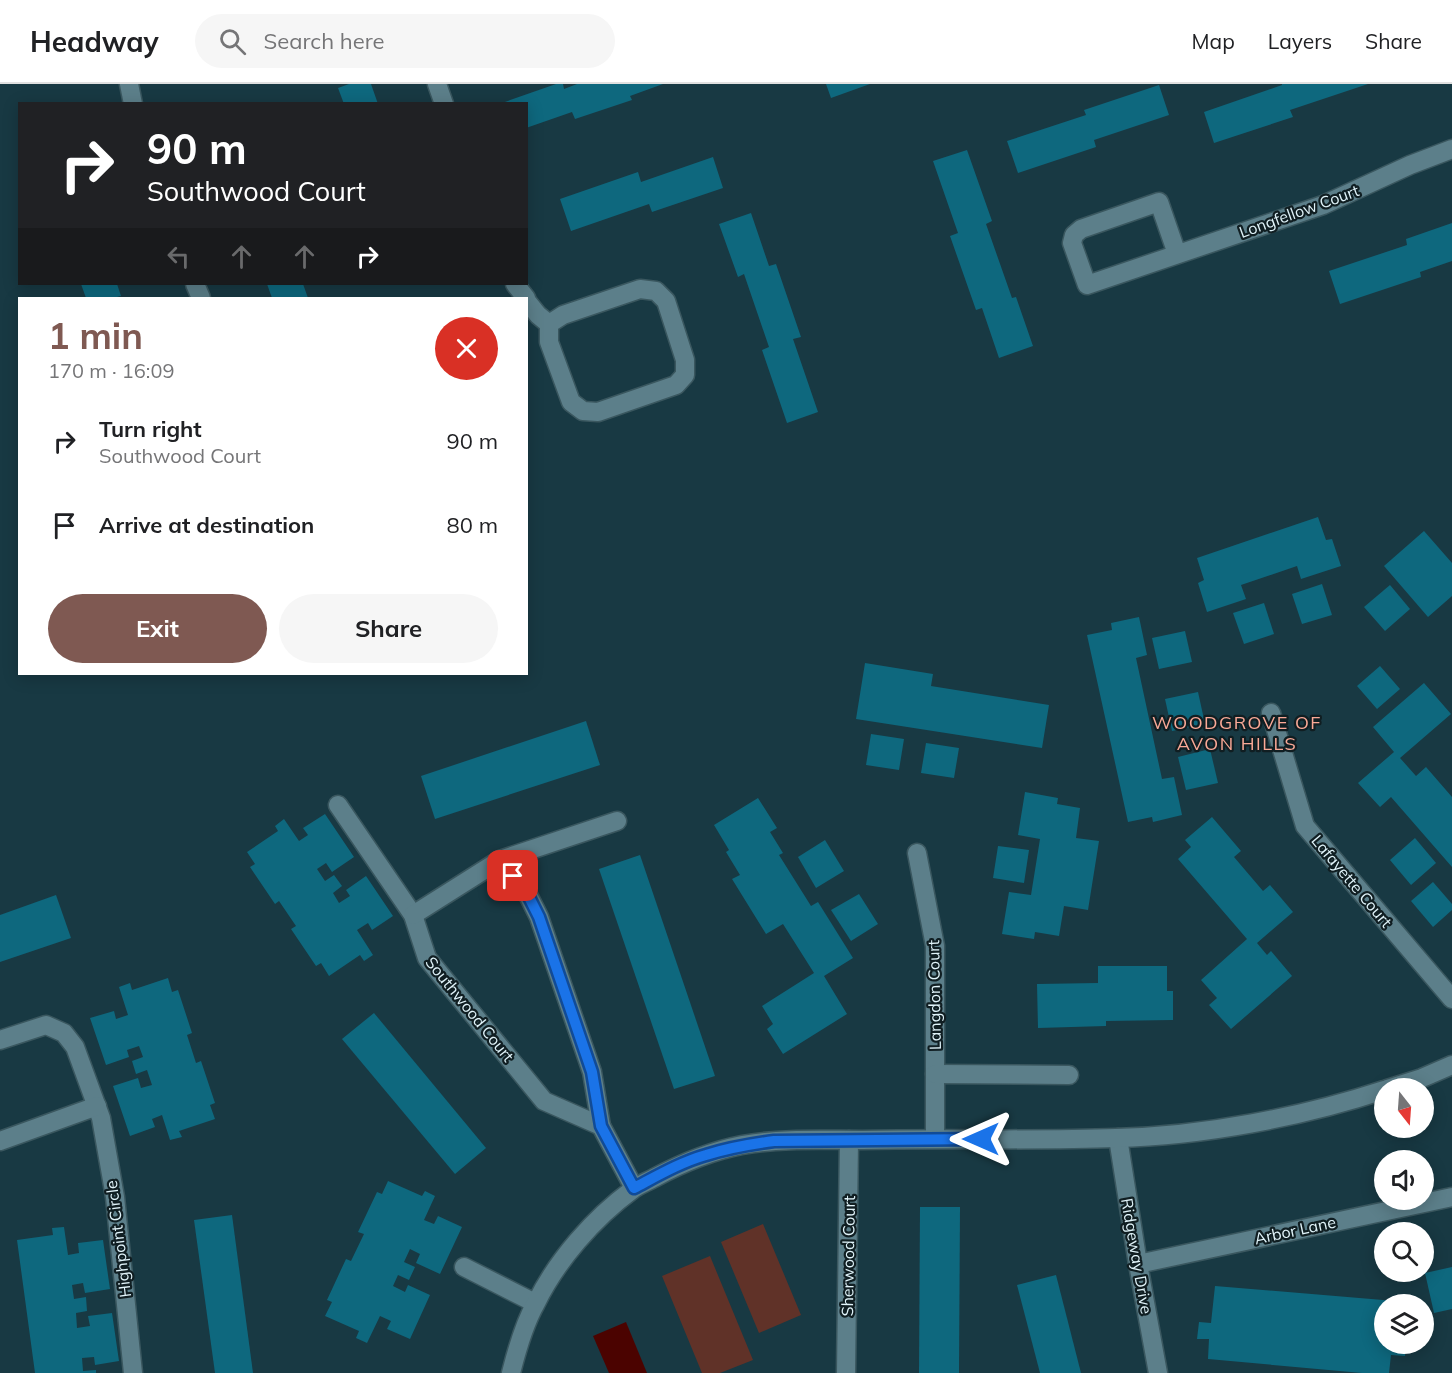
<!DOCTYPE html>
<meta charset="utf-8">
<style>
body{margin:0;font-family:Mulish,sans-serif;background:#f6f6f6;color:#202124;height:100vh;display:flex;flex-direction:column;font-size:22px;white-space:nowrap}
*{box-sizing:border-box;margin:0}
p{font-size:20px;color:#757577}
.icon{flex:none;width:33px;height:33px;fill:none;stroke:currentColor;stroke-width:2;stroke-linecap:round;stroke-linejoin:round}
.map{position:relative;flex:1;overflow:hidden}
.details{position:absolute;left:18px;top:213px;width:510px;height:378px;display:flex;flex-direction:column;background:#fff;border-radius:0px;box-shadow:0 3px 15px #0003}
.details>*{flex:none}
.top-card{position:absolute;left:18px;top:18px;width:510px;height:183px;border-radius:0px;box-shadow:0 3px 15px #0003;background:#202124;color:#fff;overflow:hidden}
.needle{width:39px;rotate:163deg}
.controls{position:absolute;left:1374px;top:994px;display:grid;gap:12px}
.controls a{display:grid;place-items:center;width:60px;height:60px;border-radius:50%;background:#fff;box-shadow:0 3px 15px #0003;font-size:30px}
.pin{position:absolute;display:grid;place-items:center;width:51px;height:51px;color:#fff;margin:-26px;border-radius:12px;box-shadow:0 3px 9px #0006}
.me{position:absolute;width:66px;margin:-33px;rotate:270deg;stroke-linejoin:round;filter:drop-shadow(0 0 4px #0008)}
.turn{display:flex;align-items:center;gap:21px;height:126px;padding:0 30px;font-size:27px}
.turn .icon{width:78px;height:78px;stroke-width:2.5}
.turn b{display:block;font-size:42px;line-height:51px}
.lanes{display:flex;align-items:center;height:57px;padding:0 30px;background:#0003;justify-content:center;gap:30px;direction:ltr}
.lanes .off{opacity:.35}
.round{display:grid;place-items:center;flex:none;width:63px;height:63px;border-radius:32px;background:#f6f6f6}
.headline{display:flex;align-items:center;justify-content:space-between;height:102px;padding:0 30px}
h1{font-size:36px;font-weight:700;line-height:45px;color:#7f5952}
.button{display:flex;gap:12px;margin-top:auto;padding:12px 30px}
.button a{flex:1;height:69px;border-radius:36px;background:#7f5952;color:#fff;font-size:24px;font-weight:700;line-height:69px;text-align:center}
.button a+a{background:#f6f6f6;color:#202124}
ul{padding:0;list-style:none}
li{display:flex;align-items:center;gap:18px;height:84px;padding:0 30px}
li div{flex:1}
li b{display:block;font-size:22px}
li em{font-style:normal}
header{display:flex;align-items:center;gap:36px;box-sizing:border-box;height:84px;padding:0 30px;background:#fff;border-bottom:2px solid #e0e0e0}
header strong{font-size:28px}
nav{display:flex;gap:33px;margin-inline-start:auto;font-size:21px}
.search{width:420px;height:54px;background:#f6f6f6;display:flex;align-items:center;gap:15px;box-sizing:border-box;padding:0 21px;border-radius:33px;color:#757577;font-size:22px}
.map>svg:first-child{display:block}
.green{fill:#603228}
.water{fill:#4b0300}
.building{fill:#0e687e}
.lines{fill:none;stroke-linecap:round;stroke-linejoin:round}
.minor-casing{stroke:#3a575f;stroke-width:21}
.minor{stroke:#5c7f8a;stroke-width:18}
.route-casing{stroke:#114b97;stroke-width:15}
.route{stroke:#1a73e8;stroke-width:10}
.labels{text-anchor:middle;stroke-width:4.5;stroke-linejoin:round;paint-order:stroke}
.street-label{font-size:16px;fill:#e1f4fa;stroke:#101e22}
.neighbourhood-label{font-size:18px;letter-spacing:1.5px;fill:#faa997;stroke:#101e22}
</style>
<header>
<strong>Headway</strong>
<div class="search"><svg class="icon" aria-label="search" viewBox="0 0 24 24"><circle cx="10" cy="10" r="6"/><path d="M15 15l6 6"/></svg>Search here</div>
<nav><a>Map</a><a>Layers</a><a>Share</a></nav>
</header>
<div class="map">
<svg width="1452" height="1289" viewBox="0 0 1452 1289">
<rect width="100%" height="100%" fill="#183943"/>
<g class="green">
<polygon points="763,1140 801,1231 759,1249 721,1158"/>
<polygon points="710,1172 753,1276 720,1289 702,1289 662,1192"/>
</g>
<polygon class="water" points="626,1238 647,1289 609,1289 593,1252"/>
<g class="building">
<polygon points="349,0 371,0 378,20 344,20 338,4"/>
<polygon points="556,0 563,0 564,5 577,0 663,0 630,12 632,16 575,35 572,28 526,44 526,20 499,20"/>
<polygon points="826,0 870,0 831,14"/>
<polygon points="1282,0 1368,0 1290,26 1293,33 1214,59 1204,28 1282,1"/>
<polygon points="1159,1 1169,31 1094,56 1096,63 1018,89 1007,57 1086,31 1084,26"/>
<polygon points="967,66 992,137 986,140 1012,214 1016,213 1033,262 999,274 982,224 976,226 950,152 958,149 933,77"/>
<polygon points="713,73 723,104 652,128 649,120 571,147 560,115 638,88 641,98"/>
<polygon points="751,129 769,182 776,180 801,253 793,255 818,328 787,339 762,266 769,263 744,190 738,193 719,140"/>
<polygon points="1452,139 1452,177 1420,188 1421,193 1340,220 1329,187 1407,161 1406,155"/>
<polygon points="81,200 117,200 121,212 113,214 86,214"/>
<polygon points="267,200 303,200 308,214 272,214"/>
<polygon points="1318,433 1326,456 1332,455 1341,482 1301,495 1297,482 1241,501 1246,515 1207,528 1198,499 1204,496 1197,474"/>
<polygon points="1424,447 1452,479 1452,512 1428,533 1384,482"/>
<polygon points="1322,500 1332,531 1302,540 1292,510"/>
<polygon points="1390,501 1410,525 1385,547 1364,523"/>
<polygon points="1264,519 1274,550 1244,560 1233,529"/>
<polygon points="1139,533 1147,571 1136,574 1162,695 1174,693 1182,731 1153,738 1152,733 1128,738 1087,551 1112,546 1111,539"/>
<polygon points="1185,547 1192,578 1159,585 1152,554"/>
<polygon points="865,579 933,590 931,602 1049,621 1042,664 856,635"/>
<polygon points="1380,582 1400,605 1377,625 1357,602"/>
<polygon points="1424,599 1451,630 1400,674 1416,692 1426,683 1452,713 1452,783 1391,713 1380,723 1358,699 1394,668 1373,643"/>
<polygon points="1198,608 1205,640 1172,647 1165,615"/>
<polygon points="586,637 600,681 435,735 421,692"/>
<polygon points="871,650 904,655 899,686 866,681"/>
<polygon points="926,659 959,664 954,694 921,689"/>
<polygon points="1210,665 1218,699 1186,706 1178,673"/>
<polygon points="1025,708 1058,714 1057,720 1080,724 1076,754 1099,757 1088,826 1064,822 1059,852 1035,848 1034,855 1002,850 1009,808 1031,811 1040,755 1018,751"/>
<polygon points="758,714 777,744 770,748 783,769 779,771 811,822 818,818 853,874 824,892 847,930 783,970 767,945 773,940 762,922 814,889 783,840 766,850 732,795 740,791 726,768 729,766 714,741"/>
<polygon points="325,730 354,773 332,788 326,779 317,785 325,797 334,791 342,802 333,809 339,819 350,812 346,806 366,792 393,832 372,846 368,839 357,846 373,871 364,877 360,871 329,892 321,879 316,882 291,845 296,842 279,817 275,820 250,783 255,780 247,768 278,747 275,742 284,735 299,757 308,751 303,744"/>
<polygon points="1212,733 1241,767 1234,773 1263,807 1270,801 1293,828 1257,859 1267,871 1271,867 1292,892 1231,945 1209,921 1217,914 1201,896 1247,855 1178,775 1191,763 1185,756"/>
<polygon points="1415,754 1436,779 1411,801 1390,776"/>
<polygon points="825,756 844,787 816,804 798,773"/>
<polygon points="998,762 1029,766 1024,799 993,794"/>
<polygon points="640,771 715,992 674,1005 599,785"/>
<polygon points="1433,798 1452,820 1452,826 1433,843 1411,817"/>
<polygon points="859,810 878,840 851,857 831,826"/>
<polygon points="56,811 71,854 0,878 0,831"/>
<polygon points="1098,882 1167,882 1167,907 1173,907 1173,936 1106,937 1106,942 1038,944 1037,900 1098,899"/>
<polygon points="168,894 172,908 178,906 192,949 187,951 196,979 201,977 215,1019 210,1021 215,1035 179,1047 182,1053 170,1056 162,1031 152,1035 155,1043 130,1052 113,1002 138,994 141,1004 152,1001 147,986 136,990 132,977 143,973 139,962 127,966 129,973 106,981 90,934 114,927 116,935 128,931 119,903 130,899 132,906"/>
<polygon points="374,929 486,1064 455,1090 342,955"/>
<polygon points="388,1097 422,1112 425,1107 435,1112 424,1136 434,1140 438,1132 462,1143 440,1190 416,1179 420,1170 410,1165 404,1178 415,1183 409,1196 398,1191 393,1202 405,1208 408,1201 430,1211 410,1255 387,1245 391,1237 380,1232 367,1259 356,1254 359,1247 325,1232 332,1218 327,1216 346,1175 351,1177 364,1150 358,1148 377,1108 382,1110"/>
<polygon points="920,1123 960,1123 959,1289 919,1289"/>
<polygon points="232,1131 253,1289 215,1289 194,1136"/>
<polygon points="64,1143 68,1171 79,1169 78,1159 103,1156 110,1205 85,1209 83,1199 72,1201 74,1215 86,1213 87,1227 76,1229 77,1244 90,1242 88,1232 112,1229 119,1277 95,1281 94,1273 82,1274 83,1287 96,1286 96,1289 35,1289 17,1156 53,1151 52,1144"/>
<polygon points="1452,1183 1452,1225 1434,1229 1425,1189"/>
<polygon points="1056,1191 1081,1289 1040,1289 1017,1201"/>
<polygon points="1215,1202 1395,1217 1395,1221 1384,1221 1384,1260 1406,1260 1405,1272 1391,1271 1389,1289 1362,1289 1208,1275 1209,1255 1197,1255 1199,1238 1211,1239"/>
</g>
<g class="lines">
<defs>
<g id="minor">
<polyline points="129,0 133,20"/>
<polyline points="437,0 444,20"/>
<polyline points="1177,170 1159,118 1081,145 1074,151 1072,159 1087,201 1323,121 1410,81 1452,65"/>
<polyline points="195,200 201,214"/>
<polyline points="515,200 526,214"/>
<polyline points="526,216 538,231 549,240 549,258 571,318 583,327 598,328 676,301 685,291 685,276 666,217 656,207 640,205 563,231 549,240"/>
<polyline points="1271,629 1305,742 1452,915"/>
<polyline points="338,721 413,831 427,874 544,1017 601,1042 634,1104"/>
<polyline points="917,769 935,862 935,1054"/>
<polyline points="500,776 617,737"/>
<polyline points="413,831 500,776 526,807 539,833 592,988 601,1042"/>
<polyline points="0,956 46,941 64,949 75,963 101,1034 115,1113 133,1289"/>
<polyline points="935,990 1069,991"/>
<polyline points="1387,1005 1422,994 1452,981"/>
<polyline points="1118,1054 1138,1180 1158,1289"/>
<polyline points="0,1057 97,1022"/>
<polyline points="1138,1180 1452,1113"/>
<polyline points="464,1183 535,1219"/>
<path d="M 511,1289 C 517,1265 524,1240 536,1219 C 557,1176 594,1134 632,1106 C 638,1101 647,1098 654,1094 C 682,1079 711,1067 742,1061 C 781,1054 822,1056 862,1056 C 946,1054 1031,1057 1116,1054 C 1203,1052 1302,1033 1384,1006"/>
<polyline points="846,1289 849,1056"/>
</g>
</defs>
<use href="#minor" class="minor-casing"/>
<use href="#minor" class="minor"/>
</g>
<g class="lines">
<defs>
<path id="route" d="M 513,792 L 526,807 L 539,833 L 592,988 L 601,1042 L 634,1104 C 657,1092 681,1078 706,1071 C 728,1064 751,1060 774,1057 L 981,1055"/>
</defs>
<use href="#route" class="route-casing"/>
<use href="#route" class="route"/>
</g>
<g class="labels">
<g class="street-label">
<text transform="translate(1299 127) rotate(-20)" y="6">Longfellow Court</text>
<text transform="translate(1352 797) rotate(50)" y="6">Lafayette Court</text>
<text transform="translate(934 911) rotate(-91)" y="6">Langdon Court</text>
<text transform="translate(470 925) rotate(51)" y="6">Southwood Court</text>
<text transform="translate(1295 1146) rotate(-12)" y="6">Arbor Lane</text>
<text transform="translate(118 1155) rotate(-97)" y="6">Highpoint Circle</text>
<text transform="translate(848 1172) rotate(-89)" y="6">Sherwood Court</text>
<text transform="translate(1137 1172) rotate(80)" y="6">Ridgeway Drive</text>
</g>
<g class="neighbourhood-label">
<text x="1237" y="645">WOODGROVE OF<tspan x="1237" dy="21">AVON HILLS</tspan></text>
</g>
</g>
</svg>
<div class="controls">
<a><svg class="needle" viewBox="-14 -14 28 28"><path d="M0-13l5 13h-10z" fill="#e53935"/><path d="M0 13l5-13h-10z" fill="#757577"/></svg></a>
<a><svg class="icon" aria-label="sound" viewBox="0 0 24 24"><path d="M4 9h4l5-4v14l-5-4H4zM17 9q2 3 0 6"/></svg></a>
<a><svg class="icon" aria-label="search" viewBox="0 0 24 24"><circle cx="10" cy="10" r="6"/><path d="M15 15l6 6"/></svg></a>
<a><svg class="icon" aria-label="layers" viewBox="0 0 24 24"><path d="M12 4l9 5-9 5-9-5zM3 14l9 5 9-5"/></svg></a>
</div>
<div class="pin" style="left:513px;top:792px;background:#d93025"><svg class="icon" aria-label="arrive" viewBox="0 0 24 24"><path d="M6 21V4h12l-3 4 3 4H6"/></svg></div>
<svg class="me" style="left:981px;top:1055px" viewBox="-20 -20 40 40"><path d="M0-17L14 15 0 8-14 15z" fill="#1a73e8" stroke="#fff" stroke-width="4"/></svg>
<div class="top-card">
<div class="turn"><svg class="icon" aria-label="right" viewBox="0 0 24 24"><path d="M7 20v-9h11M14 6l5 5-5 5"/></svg><div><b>90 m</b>Southwood Court</div></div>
<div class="lanes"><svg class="icon off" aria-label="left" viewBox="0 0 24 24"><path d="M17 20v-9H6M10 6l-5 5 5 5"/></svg><svg class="icon off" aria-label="ahead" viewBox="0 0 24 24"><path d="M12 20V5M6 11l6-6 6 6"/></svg><svg class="icon off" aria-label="ahead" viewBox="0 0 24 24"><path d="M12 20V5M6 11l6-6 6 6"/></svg><svg class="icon" aria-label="right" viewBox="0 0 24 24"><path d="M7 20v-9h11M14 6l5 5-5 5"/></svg></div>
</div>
<section class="details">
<div class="headline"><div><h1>1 min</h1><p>170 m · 16:09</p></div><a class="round" style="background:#d93025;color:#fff"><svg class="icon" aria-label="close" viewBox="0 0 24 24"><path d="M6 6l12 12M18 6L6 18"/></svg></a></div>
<ul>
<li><svg class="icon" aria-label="right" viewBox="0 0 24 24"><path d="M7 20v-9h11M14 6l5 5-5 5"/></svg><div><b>Turn right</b><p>Southwood Court</p></div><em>90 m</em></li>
<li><svg class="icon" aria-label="arrive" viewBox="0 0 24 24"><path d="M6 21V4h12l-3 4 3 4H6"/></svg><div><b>Arrive at destination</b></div><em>80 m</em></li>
</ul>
<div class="button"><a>Exit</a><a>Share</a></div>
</section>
</div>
